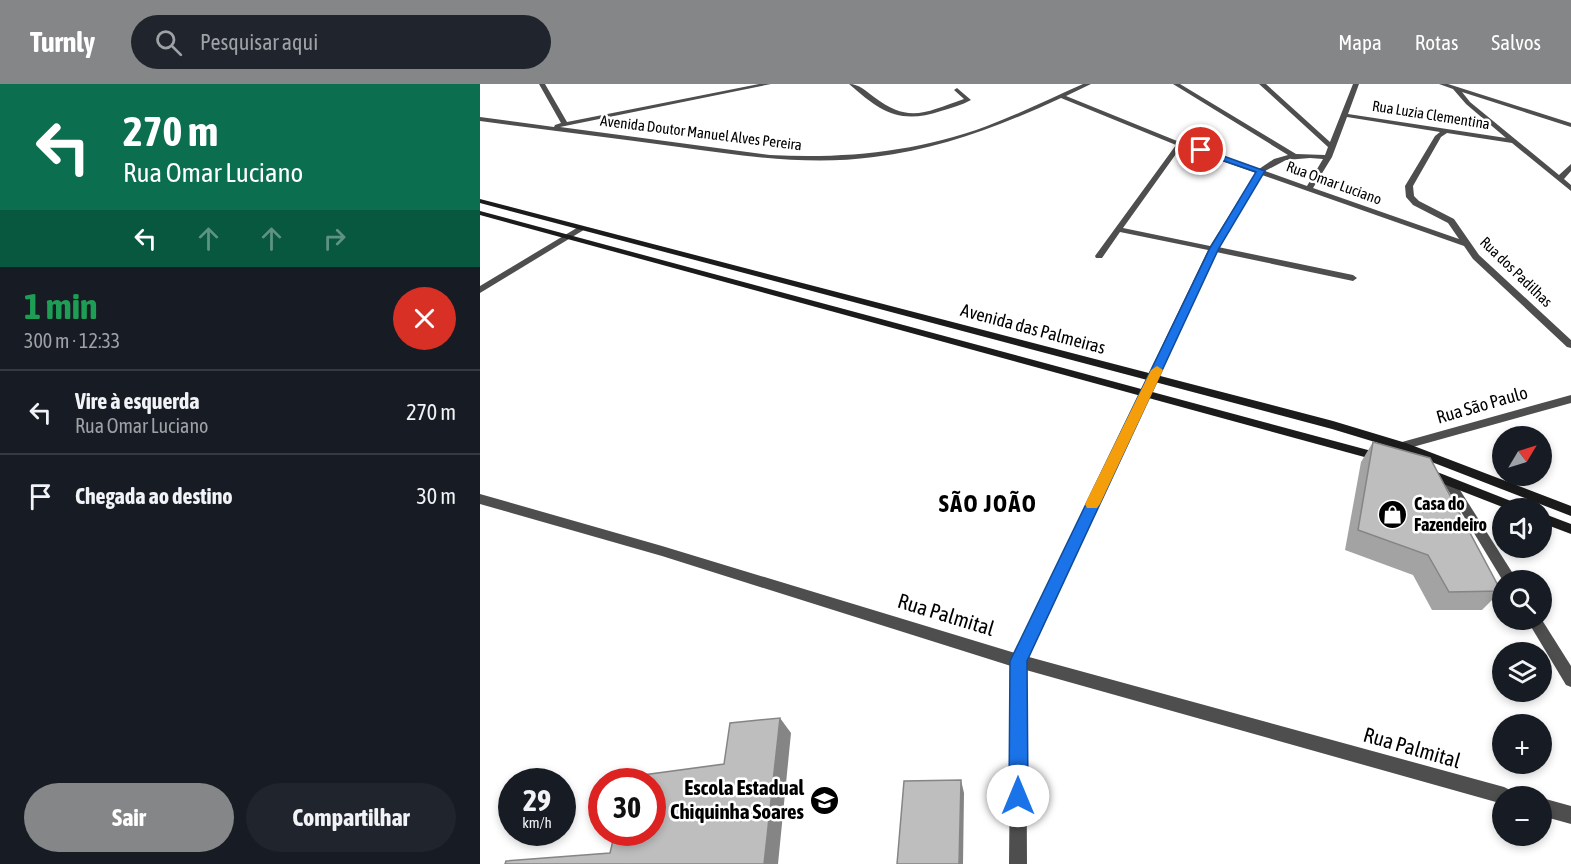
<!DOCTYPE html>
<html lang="pt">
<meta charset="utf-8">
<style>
body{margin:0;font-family:"Asap Condensed",sans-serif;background:#20242c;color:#f1f3f6;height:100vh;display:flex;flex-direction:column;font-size:22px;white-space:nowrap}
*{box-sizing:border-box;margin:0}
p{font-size:20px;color:#9ea1a6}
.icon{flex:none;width:33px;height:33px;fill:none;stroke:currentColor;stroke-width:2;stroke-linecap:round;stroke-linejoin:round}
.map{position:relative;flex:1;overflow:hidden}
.sheet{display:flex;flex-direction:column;background:#171b24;width:480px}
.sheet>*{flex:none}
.guide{background:#0b6e4f;color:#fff;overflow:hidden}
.needle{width:39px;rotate:52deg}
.fabs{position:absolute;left:1012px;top:342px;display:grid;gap:12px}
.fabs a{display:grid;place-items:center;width:60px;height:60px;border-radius:50%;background:#171b24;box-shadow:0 3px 9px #0003;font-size:30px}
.speed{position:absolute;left:18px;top:684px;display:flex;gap:12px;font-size:30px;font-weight:700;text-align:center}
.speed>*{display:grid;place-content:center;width:78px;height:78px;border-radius:50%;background:#171b24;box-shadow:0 3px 9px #0003;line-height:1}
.speed small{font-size:15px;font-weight:400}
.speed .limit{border:9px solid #d22;background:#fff;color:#111}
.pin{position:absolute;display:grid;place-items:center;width:51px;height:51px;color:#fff;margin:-26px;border:3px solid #fff;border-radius:50%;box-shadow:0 2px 6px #0007}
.me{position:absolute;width:66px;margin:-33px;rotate:0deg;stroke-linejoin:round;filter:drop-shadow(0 0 4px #0008)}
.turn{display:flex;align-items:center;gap:21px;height:126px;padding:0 24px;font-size:27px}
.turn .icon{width:78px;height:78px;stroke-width:2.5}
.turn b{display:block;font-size:42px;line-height:51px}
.lanes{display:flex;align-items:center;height:57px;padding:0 24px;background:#0003;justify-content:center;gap:30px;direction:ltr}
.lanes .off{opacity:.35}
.round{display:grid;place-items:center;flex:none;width:63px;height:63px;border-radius:32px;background:#20242c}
.head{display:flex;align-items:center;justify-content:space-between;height:102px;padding:0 24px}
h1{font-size:36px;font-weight:700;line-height:45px;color:#1e9e55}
.primary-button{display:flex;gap:12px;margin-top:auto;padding:12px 24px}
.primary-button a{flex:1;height:69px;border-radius:36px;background:#858687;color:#fff;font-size:24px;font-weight:700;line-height:69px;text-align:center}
.primary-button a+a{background:#20242c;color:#f1f3f6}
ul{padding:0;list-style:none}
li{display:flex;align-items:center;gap:18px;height:84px;padding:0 24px;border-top:2px solid #363941}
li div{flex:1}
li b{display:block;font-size:22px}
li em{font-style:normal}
header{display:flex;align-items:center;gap:36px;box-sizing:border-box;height:84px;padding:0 30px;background:#858687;color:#fff}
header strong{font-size:28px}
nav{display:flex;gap:33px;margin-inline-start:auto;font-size:21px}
.search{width:420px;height:54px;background:#20242c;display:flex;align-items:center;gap:15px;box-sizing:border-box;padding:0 21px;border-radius:33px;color:#9ea1a6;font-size:22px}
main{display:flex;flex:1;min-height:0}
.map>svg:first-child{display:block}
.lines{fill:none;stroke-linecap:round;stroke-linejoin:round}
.service{fill:#4e4e4e;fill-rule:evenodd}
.minor{fill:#4e4e4e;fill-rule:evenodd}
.secondary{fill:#1b1b1b;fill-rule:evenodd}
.wall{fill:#a3a3a3}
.shaded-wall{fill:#858585}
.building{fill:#bebebe;stroke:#858585;stroke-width:1.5}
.route{fill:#1a73e8;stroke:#114b97;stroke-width:1.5}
.slow{fill:#f59e0b}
.labels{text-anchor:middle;stroke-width:5;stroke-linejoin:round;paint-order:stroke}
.far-street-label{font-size:15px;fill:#000;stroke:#fff}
.street-label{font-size:18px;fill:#000;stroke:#fff}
.poi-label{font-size:18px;font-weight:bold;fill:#000;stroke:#fff;text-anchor:start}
.near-street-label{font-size:21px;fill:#000;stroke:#fff}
.near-poi-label{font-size:21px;font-weight:bold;fill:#000;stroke:#fff;text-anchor:end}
.district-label{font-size:24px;font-weight:bold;letter-spacing:1.5px;fill:#000;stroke:#fff}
</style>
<header>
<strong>Turnly</strong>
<div class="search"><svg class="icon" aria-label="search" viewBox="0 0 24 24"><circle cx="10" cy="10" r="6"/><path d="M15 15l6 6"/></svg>Pesquisar aqui</div>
<nav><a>Mapa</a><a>Rotas</a><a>Salvos</a></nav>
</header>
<main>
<section class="sheet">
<div class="guide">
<div class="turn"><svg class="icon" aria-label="left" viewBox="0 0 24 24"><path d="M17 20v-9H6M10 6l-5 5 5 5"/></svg><div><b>270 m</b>Rua Omar Luciano</div></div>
<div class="lanes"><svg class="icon" aria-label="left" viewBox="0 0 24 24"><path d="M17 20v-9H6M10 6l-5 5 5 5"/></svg><svg class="icon off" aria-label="ahead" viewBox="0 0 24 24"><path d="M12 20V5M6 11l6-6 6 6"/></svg><svg class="icon off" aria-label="ahead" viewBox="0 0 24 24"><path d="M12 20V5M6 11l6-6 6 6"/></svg><svg class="icon off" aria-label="right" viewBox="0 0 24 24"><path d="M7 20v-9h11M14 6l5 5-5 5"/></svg></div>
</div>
<div class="head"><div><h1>1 min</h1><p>300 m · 12:33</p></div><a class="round" style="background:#d93025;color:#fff"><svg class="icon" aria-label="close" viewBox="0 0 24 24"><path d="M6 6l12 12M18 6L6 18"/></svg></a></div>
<ul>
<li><svg class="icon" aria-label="left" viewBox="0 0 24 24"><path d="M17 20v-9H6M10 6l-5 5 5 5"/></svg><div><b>Vire à esquerda</b><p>Rua Omar Luciano</p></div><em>270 m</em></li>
<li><svg class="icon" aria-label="arrive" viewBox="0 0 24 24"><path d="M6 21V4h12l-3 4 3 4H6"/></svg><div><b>Chegada ao destino</b></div><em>30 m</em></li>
</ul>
<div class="primary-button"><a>Sair</a><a>Compartilhar</a></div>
</section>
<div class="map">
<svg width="1091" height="780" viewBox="0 0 1091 780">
<rect width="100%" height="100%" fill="#fff"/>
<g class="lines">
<path class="service" d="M 369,0 C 379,0 386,7 394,13 C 429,40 446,28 484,15 L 474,6 L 477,4 L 491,16 C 482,21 471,24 461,27 C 419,41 400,27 369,0 Z"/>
<g class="minor">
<path d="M 59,0 L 65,0 L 87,38 L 279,0 L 291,0 L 80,43 L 290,71 C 364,75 437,68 507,42 C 539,30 571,14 603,0 L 611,0 L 586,12 L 702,59 L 779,85 L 794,75 L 808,71 L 693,0 L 700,0 L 816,70 L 845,71 L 848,63 L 779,0 L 786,0 L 850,58 L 873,0 L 879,0 L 868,30 L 1026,54 L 986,20 L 973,5 L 959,0 L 968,0 L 1091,39 L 1091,43 L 982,8 L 990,18 L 1079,91 L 1091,80 L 1091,87 L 1084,95 L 1091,101 L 1091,107 L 1032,59 L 967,49 L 961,53 L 933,102 L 934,112 L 939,117 L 974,135 L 999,171 L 1091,256 L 1091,264 L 1087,263 L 993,175 L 984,162 L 782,91 L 738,163 L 873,191 L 877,194 L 873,197 L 736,168 L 549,573 L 1024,703 L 1030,706 L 1032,712 L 1023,712 L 1023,720 L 546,586 L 547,780 L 529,780 L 531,582 L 182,472 L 0,420 L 0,410 L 182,462 L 535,569 L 728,166 L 640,148 L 622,174 L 616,174 L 615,172 L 696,61 L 581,14 C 520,42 461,65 394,73 C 329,82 264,72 199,63 C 133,54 66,46 0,37 L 0,33 L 74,43 L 75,41 L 81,39 ZM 867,33 L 960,48 L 955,52 L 925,102 L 926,113 L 933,121 L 968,139 L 979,155 L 833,104 L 852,73 ZM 701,63 L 776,89 L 730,162 L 643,144 ZM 830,74 L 843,75 L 827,102 L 785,87 L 806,76 Z"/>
<polygon points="100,142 107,144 0,209 0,202"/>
<polygon points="1091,311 1091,319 922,366 916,362 922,358"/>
<polygon points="969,393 973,395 1037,496 1023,497 963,398 965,395"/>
<polygon points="1047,536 1062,536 1091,582 1091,603 1086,601"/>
<polygon points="1062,714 1091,722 1091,740 1062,732"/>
</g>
<g class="secondary">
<polygon points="0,115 853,337 926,359 1091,422 1091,432 918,365 852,345 0,119"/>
<polygon points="0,127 899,369 905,373 899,377 0,131"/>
<polygon points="947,384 1041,421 1043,424 1025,424 943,392 941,389"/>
<polygon points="1062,429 1091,440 1091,450 1062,439"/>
</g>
</g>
<polygon class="wall" points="893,358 1021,507 1002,526 952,526 933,491 865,466 881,378"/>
<g class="shaded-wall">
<polygon points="300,634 311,649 298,780 284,780"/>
<polygon points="481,696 484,709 483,780 479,780"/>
</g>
<g class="building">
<polygon points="893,358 950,374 1021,507 969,508 948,471 878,446"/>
<polygon points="300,634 284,780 25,780 26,777 130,769 135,748 172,748 172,698 147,698 148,693 244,680 250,639"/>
<polygon points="481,696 479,780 417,780 424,697"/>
</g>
<polygon class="route" points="721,64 785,87 739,164 547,577 548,712 545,719 538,722 531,719 529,712 530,577 730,164 776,88 718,68 717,66"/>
<polygon class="slow" points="677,282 683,286 620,420 617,424 607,424 605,420 671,286"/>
<defs>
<symbol id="shop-disc" viewBox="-11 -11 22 22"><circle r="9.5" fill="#000" stroke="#fff"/><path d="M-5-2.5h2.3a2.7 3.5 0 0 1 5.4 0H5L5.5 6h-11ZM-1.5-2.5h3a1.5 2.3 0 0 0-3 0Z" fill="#fff"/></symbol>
<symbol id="school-disc" viewBox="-11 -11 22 22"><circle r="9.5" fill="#000" stroke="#fff"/><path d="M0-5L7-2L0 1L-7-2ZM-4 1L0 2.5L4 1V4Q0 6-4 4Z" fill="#fff"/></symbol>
</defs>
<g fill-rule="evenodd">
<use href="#shop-disc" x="896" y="414" width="33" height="33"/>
<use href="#school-disc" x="328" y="700" width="33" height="33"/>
</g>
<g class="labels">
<g class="far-street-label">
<text transform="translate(951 31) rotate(9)" y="5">Rua Luzia Clementina</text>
<text transform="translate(221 49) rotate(7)" y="5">Avenida Doutor Manuel Alves Pereira</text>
<text transform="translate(854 99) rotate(20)" y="5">Rua Omar Luciano</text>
<text transform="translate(1036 188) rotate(44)" y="5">Rua dos Padilhas</text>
</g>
<g class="street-label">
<text transform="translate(553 245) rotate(15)" y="6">Avenida das Palmeiras</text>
<text transform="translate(1002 321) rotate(-16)" y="6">Rua São Paulo</text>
</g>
<g class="poi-label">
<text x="934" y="426">Casa do<tspan x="934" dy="21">Fazendeiro</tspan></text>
</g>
<g class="near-street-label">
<text transform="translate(466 531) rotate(17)" y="7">Rua Palmital</text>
<text transform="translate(932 664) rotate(16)" y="7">Rua Palmital</text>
</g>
<g class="near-poi-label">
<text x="324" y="711">Escola Estadual<tspan x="324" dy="24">Chiquinha Soares</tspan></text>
</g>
<g class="district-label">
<text x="508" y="428">SÃO JOÃO</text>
</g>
</g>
</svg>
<div class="fabs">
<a><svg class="needle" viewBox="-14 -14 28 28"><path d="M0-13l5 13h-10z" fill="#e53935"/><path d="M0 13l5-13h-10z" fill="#9ea1a6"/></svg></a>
<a><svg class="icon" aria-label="sound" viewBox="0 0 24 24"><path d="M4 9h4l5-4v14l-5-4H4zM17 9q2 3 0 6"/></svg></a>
<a><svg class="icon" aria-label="search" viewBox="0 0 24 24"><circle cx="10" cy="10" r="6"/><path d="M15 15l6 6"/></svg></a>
<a><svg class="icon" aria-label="layers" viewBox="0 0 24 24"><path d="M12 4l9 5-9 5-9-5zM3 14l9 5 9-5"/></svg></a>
<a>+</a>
<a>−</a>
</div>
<div class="speed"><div>29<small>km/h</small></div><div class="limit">30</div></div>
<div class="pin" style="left:721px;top:66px;background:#d93025"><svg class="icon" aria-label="arrive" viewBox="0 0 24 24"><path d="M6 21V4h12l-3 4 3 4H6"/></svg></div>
<svg class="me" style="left:538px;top:712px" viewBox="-20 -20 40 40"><circle r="19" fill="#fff"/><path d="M0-13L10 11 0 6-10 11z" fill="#1a73e8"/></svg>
</div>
</main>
